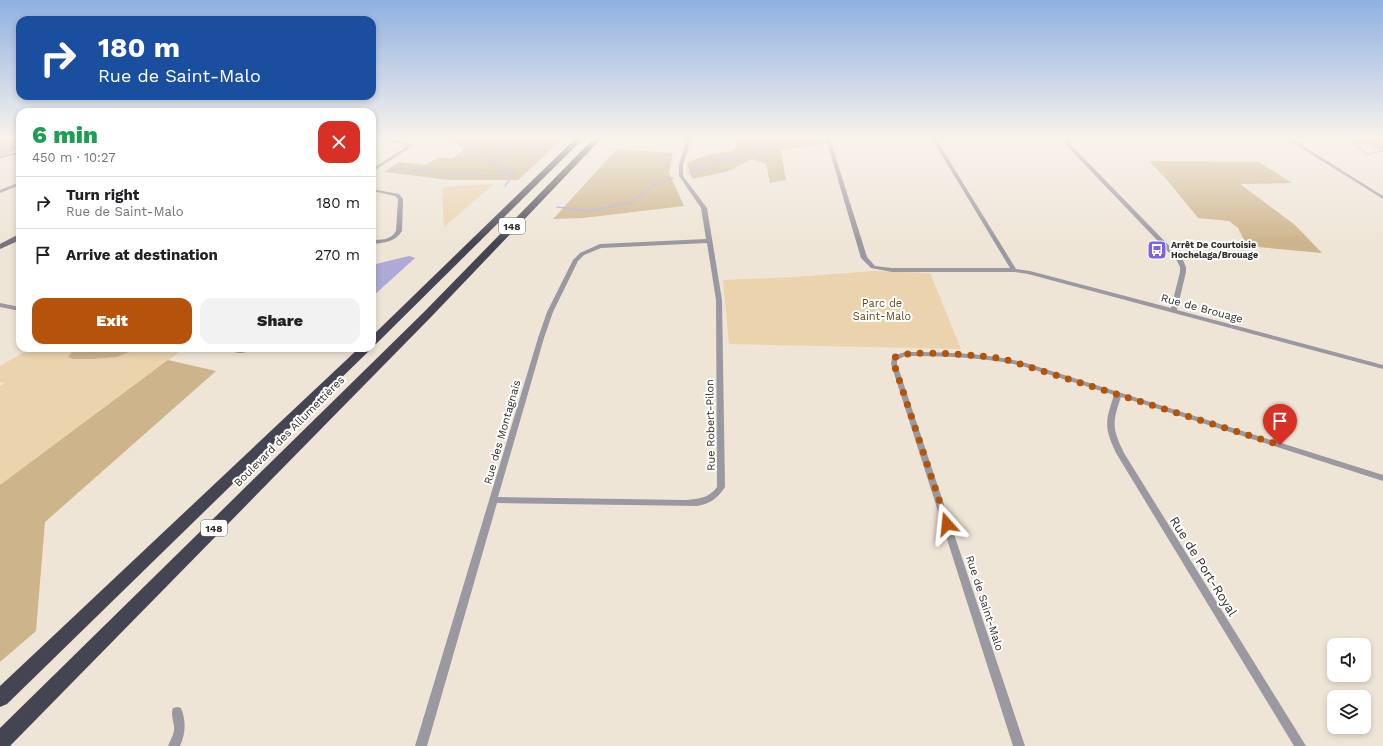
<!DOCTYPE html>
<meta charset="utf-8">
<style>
body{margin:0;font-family:"Work Sans",sans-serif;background:#f2f2f2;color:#202124;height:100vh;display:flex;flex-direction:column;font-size:15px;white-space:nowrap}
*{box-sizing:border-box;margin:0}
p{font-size:13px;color:#757577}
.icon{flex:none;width:22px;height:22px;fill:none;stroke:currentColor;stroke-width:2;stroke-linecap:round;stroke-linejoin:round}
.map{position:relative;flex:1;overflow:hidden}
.side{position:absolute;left:16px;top:108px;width:360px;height:244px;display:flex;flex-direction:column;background:#fff;border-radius:12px;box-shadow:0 2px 6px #0003}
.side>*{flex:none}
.hud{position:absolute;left:16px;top:16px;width:360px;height:84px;border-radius:12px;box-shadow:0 2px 6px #0003;background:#1a4fa0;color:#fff;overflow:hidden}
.controls{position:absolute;left:1327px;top:638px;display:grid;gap:8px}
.controls a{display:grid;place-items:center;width:44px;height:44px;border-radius:8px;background:#fff;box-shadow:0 2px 6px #0003;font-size:20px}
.pin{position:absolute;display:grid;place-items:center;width:34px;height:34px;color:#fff;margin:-41px -17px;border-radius:50% 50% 50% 0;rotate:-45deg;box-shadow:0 0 4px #0007}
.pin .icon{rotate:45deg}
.me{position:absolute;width:44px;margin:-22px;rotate:342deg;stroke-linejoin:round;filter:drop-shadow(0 0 3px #0008)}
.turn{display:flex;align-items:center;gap:14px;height:84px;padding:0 16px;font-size:18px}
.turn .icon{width:52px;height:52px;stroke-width:2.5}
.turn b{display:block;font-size:28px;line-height:34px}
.round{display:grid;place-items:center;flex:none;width:42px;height:42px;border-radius:12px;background:#f2f2f2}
.summary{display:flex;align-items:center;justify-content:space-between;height:68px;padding:0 16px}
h1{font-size:24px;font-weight:800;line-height:30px;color:#1e9e55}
.button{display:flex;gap:8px;margin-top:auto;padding:8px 16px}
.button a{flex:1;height:46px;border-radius:12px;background:#b45309;color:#fff;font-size:16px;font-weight:800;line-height:46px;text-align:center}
.button a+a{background:#f2f2f2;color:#202124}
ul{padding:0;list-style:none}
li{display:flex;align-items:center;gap:12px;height:52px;padding:0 16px;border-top:1px solid #e0e0e0}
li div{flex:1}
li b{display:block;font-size:15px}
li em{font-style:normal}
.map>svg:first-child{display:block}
.green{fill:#ead3ad}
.forest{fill:#cdb48b}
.water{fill:#adaad6}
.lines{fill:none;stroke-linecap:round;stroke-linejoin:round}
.stream{stroke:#adaad6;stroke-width:1.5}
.street{fill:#9a99a1;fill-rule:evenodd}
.secondary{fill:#75747f;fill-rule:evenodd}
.highway{fill:#454452;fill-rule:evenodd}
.route{stroke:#b45309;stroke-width:7;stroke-dasharray:0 12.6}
.labels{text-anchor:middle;stroke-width:4;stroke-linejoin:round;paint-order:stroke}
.far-poi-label{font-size:9px;font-weight:bold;fill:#322e28;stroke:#fff;text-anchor:start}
.shield{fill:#fff;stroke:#706d68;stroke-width:1}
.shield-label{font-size:10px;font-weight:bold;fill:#322e28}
.park-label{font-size:11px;fill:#664c1a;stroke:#fff}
.street-label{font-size:11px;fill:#322e28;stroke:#fff}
.near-street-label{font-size:13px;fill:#322e28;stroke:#fff}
</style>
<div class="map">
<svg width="1383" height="746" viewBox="0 0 1383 746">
<rect width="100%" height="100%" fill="#efe5d6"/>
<g class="green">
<polygon points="494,184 444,227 442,187"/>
<polygon points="873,271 930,273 961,349 729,344 723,280 795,277"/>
<polygon points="31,348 173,348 182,350 0,485 0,386 5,383 0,382 0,366"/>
</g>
<g class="forest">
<polygon points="0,139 20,139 20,145 10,153 0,155"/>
<polygon points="449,139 563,139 518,180 449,180 384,172 399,162 426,165 439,157 452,159 464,149"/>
<polygon points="741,139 820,139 822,146 800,147 781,150 786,180 770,183 766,164 752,159 726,172 692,179 687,163 707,155 733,151"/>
<polygon points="1352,139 1383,139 1383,151"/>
<polygon points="617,149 673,153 669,173 684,206 583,218 553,219"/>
<polygon points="1149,161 1259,162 1292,183 1240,184 1295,225 1322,253 1247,246 1238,228 1229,221 1198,218 1168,181"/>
<polygon points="75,348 139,348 117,357 92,359 73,359 68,357"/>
<polygon points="168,360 216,371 45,522 36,631 0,662 0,485"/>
</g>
<polygon class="water" points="409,256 415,258 372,297 372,265"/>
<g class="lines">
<g class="stream">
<polyline points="468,139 494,163 515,173 505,186"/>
<polyline points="1364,139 1368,140 1352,142 1367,154 1383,151"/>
<polyline points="392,169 495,176 515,173"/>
<polyline points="688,173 721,160 775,149 779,139"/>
<polyline points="557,207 590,211 632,202 652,186 673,178"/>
</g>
<g class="street">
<path d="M 377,139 C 388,138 405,139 414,145 L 372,172 L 372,169 L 409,145 Z"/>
<path d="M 687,139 L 691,139 L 683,165 L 683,176 L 707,208 L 722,300 L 725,487 C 718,498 710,504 697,506 L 497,503 L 427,746 L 415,746 L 538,338 L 547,312 L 573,260 L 580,253 L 600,244 L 706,239 L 701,208 L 679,176 L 679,165 ZM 707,243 L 716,300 L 717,487 C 709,498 699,499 686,500 L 498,497 L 544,338 L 553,312 L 578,261 L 584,255 L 601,248 Z"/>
<polygon points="826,139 830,139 867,257 875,266 892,268 1010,268 932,139 936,139 1016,269 1030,271 1171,308 1180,272 1180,267 1177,261 1067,146 1065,139 1069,139 1071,145 1183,260 1186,267 1186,272 1177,310 1383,365 1383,369 1028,274 1014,272 892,272 871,268 861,258"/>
<polygon points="1287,139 1292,139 1383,196 1383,199"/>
<polygon points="20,152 20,154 0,158 0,156"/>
<polygon points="20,182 20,185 0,193 0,190"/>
<path d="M 372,189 L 399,194 L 403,199 L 402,231 C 395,242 384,243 372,244 L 372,240 C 381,240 391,240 396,231 L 398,199 L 395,196 L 372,191 Z"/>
<polygon points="0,303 20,307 20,311 0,307"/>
<path d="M 225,348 L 255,348 C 248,355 232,354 225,348 Z"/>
<path d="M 905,352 C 946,352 987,353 1026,363 L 1383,475 L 1383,481 L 1121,397 C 1112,423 1112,428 1124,453 L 1306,746 L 1294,746 L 1116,453 C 1104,427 1105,422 1114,395 L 1022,366 C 984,357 945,356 905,356 L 897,360 L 897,364 L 1025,746 L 1013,746 L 891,364 L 892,358 L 896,355 Z"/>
<path d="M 177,707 L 181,708 C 186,721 186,733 180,746 L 168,746 C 170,741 173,736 174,731 C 175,723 170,715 173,708 Z"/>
</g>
<polygon class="secondary" points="17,235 20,235 20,240 0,249 0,244"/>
<g class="highway">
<polygon points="575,139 583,139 376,344 372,345 372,336"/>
<polygon points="593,139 601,139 432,316 10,746 0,746 0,728 424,312"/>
<polygon points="359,348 372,348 7,704 0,707 0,686"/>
</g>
</g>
<linearGradient id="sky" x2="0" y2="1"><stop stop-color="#90b0e1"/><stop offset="0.57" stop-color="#f8f3ed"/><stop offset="1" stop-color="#f8f3ed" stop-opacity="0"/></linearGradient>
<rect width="1383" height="243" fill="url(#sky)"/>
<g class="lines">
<path class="route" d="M 947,524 L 894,364 L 894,358 C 906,348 987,356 1004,359 L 1280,445"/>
</g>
<defs>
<symbol id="bus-square" viewBox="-11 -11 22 22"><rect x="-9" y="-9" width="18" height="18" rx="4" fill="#7c64e0" stroke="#fff"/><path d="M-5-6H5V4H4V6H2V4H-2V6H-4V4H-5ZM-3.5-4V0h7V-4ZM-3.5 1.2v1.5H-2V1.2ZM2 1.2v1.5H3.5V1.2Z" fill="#fff"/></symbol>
</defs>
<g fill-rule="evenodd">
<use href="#bus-square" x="1146" y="239" width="22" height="22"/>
</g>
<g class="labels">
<g class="far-poi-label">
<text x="1171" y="248">Arrêt De Courtoisie<tspan x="1171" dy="10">Hochelaga/Brouage</tspan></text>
</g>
<g class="shield">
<rect x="499" y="218" width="26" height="16" rx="3"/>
<rect x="201" y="520" width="26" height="16" rx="3"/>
</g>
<g class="shield-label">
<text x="512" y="230">148</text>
<text x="214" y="532">148</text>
</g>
<g class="park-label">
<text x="882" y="307">Parc de<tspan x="882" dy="13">Saint-Malo</tspan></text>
</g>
<g class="street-label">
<text transform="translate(1202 308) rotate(15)" y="4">Rue de Brouage</text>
<text transform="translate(710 425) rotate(-91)" y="4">Rue Robert-Pilon</text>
<text transform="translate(289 431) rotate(-45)" y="4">Boulevard des Allumettières</text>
<text transform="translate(502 432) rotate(-74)" y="4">Rue des Montagnais</text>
<text transform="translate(985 603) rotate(72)" y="4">Rue de Saint-Malo</text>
</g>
<g class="near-street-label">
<text transform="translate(1204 566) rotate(58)" y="5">Rue de Port-Royal</text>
</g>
</g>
</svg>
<div class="controls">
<a><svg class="icon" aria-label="sound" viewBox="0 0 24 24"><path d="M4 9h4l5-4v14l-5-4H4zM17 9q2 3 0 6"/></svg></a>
<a><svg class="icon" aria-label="layers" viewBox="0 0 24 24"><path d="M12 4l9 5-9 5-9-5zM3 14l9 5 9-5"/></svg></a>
</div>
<div class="pin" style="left:1280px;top:445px;background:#d93025"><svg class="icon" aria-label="arrive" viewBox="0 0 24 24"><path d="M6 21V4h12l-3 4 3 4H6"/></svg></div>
<svg class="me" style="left:947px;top:524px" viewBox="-20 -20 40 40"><path d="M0-17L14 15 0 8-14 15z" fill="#b45309" stroke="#fff" stroke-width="4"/></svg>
<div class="hud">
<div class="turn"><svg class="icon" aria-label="right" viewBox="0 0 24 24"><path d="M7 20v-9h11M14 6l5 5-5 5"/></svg><div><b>180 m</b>Rue de Saint-Malo</div></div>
</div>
<section class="side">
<div class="summary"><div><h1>6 min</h1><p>450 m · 10:27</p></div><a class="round" style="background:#d93025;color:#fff"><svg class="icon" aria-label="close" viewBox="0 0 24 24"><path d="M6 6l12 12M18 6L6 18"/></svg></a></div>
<ul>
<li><svg class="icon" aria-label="right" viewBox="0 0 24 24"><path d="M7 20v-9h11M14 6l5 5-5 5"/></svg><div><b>Turn right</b><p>Rue de Saint-Malo</p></div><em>180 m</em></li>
<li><svg class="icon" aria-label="arrive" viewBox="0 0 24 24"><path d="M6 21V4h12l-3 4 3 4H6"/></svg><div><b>Arrive at destination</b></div><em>270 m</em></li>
</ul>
<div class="button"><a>Exit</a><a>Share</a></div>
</section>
</div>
